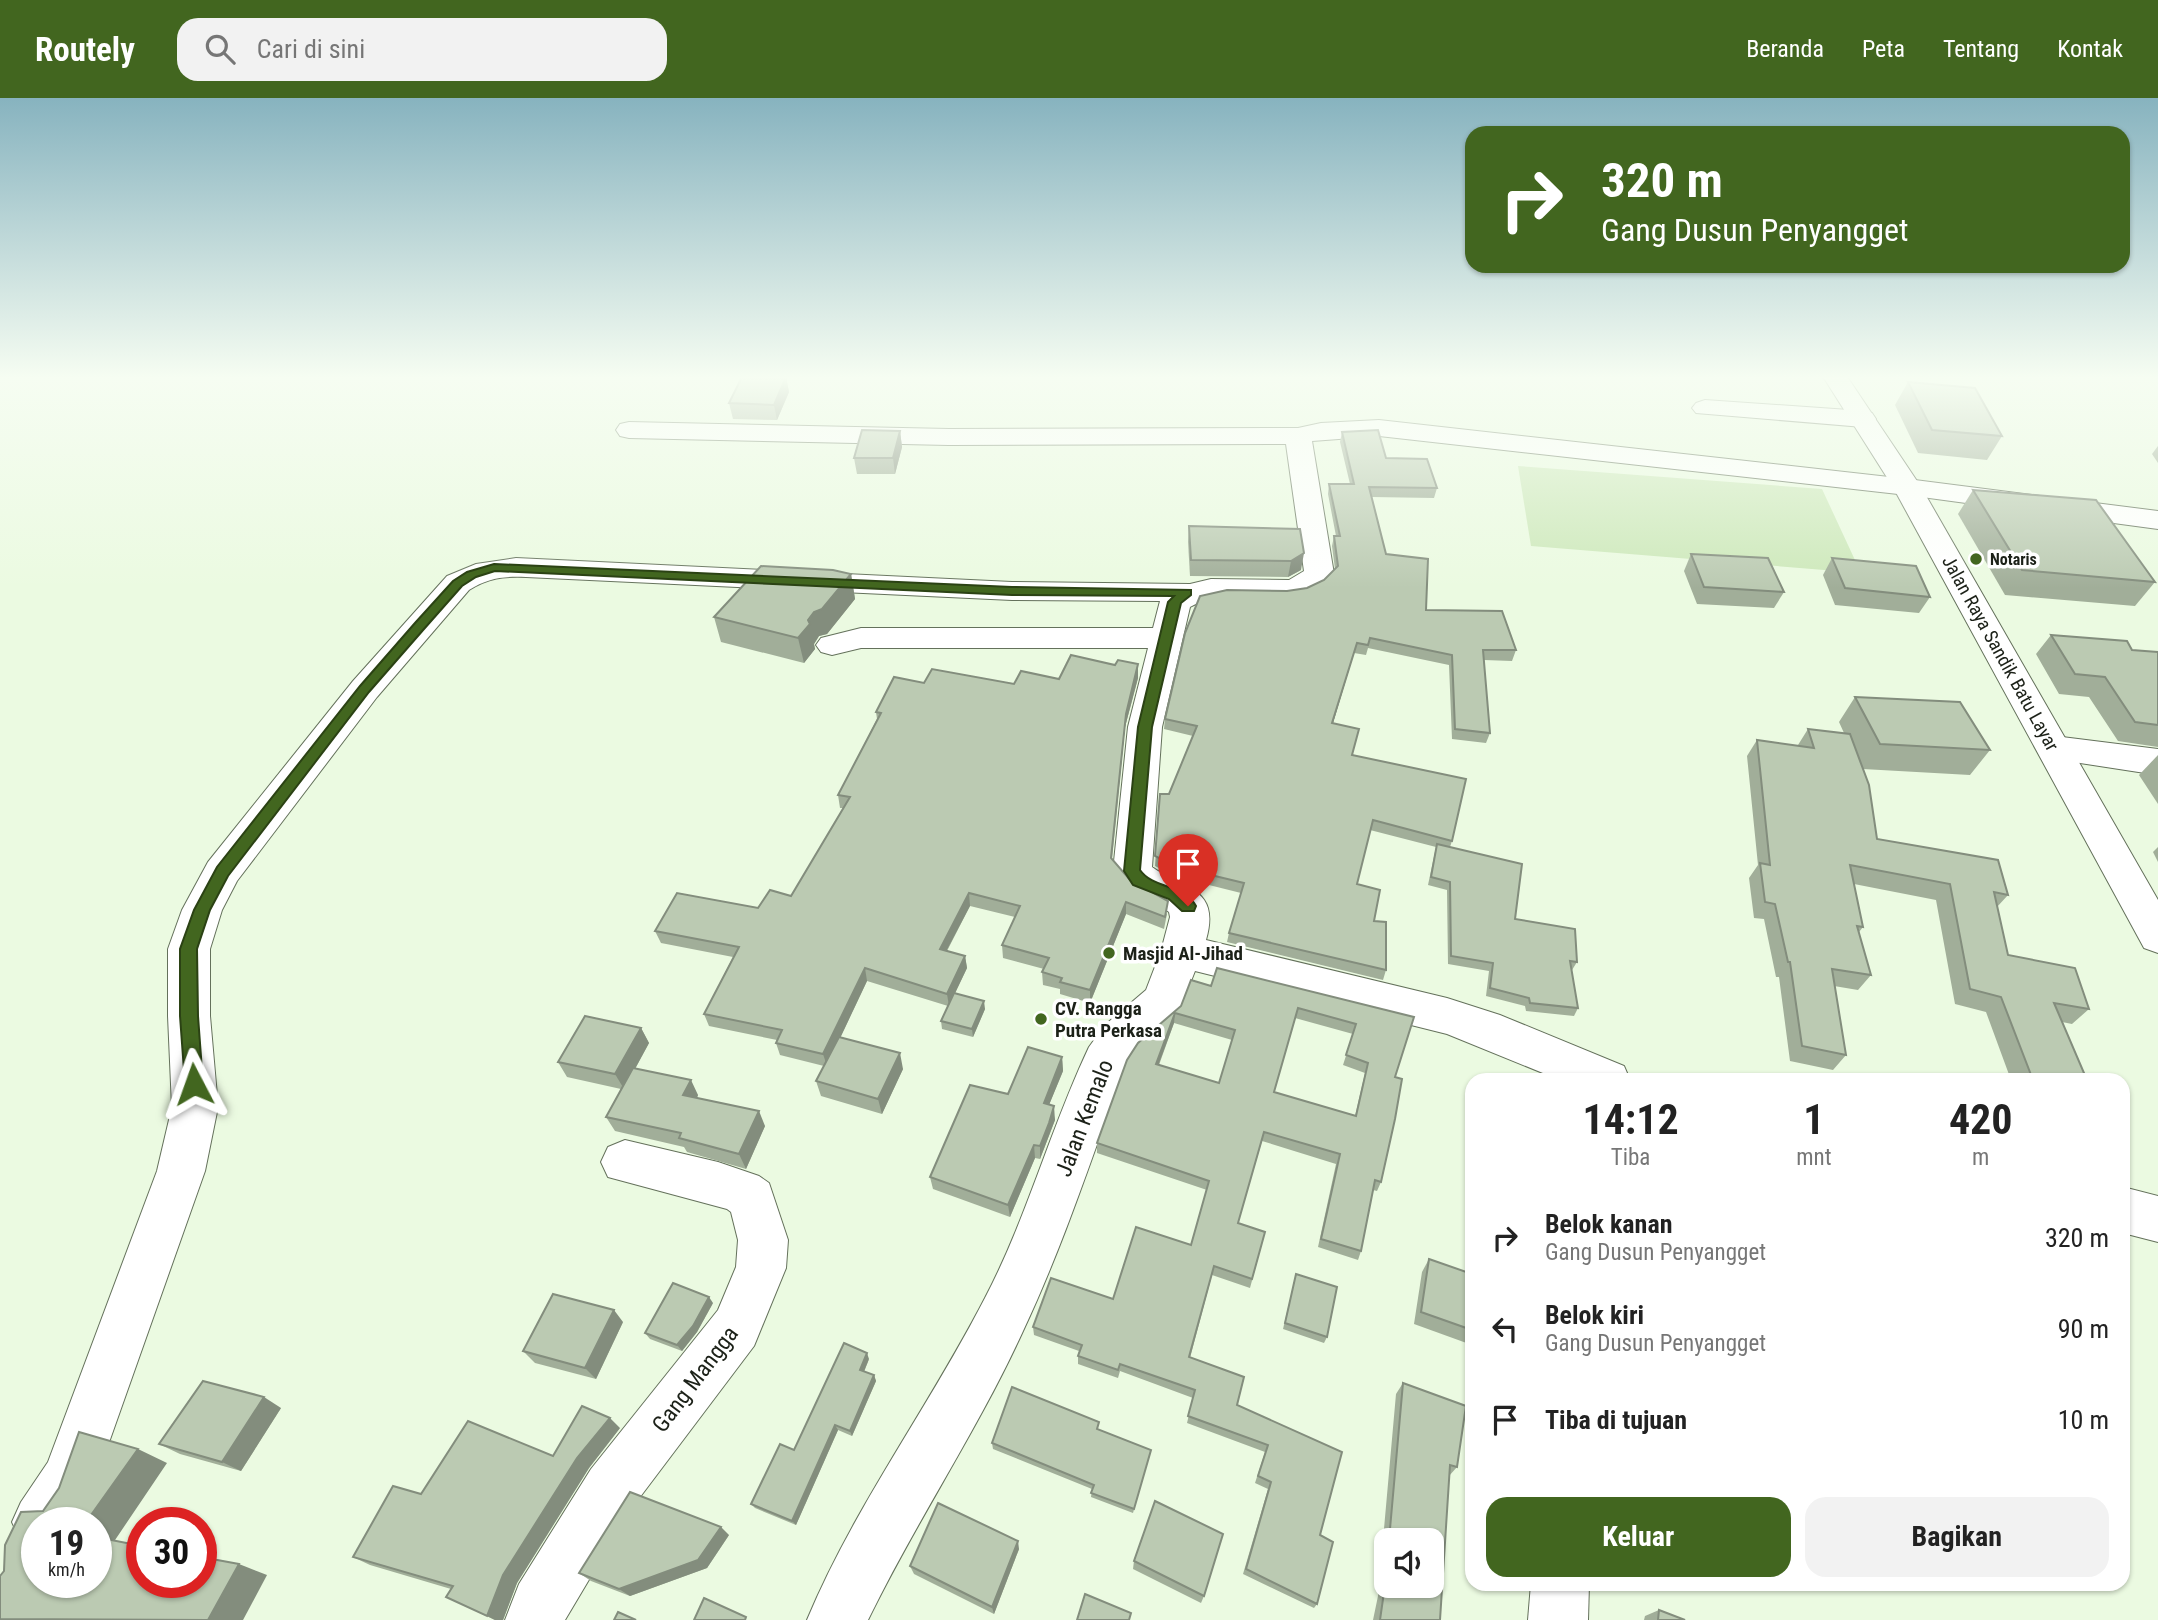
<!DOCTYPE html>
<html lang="id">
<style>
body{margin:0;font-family:"Roboto Condensed",sans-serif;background:#f2f2f2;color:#222;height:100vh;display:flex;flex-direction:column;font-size:26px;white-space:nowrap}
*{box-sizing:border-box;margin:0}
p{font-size:23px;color:#767676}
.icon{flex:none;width:38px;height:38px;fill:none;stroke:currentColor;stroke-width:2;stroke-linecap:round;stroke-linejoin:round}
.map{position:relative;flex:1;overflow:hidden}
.side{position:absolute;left:1465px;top:975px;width:665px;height:518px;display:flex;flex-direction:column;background:#fff;border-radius:21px;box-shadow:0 2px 5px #0004}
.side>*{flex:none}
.guide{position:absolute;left:1465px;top:28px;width:665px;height:147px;border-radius:21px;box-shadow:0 2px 5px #0004;background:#42661f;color:#fff;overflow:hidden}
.buttons{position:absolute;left:1374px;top:1430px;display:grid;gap:14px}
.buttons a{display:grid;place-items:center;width:70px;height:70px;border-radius:14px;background:#fff;box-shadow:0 2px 5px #0004;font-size:35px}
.speed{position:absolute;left:21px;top:1409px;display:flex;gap:14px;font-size:35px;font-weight:700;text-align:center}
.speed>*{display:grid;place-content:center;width:91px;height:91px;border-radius:50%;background:#fff;box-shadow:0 2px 5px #0004;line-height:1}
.speed small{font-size:18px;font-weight:400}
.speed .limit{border:10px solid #d22;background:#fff;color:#111}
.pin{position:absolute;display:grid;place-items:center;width:60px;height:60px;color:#fff;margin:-72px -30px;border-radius:50% 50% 50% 0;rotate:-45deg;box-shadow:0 0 7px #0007}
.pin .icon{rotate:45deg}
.me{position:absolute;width:77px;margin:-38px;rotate:356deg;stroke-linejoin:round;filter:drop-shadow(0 0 5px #0008)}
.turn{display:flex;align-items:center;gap:24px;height:147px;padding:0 21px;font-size:32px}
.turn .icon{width:91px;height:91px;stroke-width:2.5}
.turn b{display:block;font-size:49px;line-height:60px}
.eta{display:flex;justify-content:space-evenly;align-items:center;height:119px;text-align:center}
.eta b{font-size:42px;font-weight:700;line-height:49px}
.action{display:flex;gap:14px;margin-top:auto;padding:14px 21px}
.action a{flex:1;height:80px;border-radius:21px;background:#42661f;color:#fff;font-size:28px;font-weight:700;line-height:80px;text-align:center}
.action a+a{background:#f2f2f2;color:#222}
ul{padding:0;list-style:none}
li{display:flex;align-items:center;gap:21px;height:91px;padding:0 21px}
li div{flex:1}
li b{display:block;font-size:26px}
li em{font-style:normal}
header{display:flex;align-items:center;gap:42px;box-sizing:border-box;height:98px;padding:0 35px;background:#42661f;color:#fff}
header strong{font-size:33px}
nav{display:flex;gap:38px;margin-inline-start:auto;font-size:24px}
.search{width:490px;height:63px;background:#f2f2f2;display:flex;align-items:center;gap:18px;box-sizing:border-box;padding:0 24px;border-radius:21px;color:#767676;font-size:26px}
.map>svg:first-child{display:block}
.green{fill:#cde8ba}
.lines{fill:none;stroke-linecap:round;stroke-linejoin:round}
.minor-casing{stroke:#64715b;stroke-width:2}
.major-casing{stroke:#64715b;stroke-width:2}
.minor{fill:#fff;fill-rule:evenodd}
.major{fill:#fff;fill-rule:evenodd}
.wall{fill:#a1ae99;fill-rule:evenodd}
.shaded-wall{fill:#838d7d}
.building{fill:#bbcab2;stroke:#838d7d;stroke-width:2;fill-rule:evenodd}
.route{fill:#42661f;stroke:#2b4214;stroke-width:2}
.poi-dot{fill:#42661f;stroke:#fff;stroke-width:2.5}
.labels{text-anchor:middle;stroke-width:7;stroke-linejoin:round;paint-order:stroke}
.far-poi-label{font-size:16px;font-weight:bold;fill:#1c2118;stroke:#fff;text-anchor:start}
.street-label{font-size:19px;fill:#1c2118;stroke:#fff}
.poi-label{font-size:19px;font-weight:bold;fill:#1c2118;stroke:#fff;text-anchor:start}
.near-street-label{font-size:23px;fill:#1c2118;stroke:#fff}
</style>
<header>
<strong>Routely</strong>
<div class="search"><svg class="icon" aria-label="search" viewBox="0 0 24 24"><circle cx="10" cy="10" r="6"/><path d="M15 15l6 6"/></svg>Cari di sini</div>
<nav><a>Beranda</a><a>Peta</a><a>Tentang</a><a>Kontak</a></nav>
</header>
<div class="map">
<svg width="2158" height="1522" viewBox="0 0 2158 1522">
<rect width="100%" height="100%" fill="#ebfae1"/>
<polygon class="green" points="1518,368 1822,391 1861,475 1531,448"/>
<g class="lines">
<defs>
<g id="minor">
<polygon points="1705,302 1863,313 1872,315 1876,321 1872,327 1863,329 1696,315 1692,310 1696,305"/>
<path d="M 1379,322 L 1907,381 L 2158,413 L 2158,431 L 1907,397 L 1379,338 L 1312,343 L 1334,476 C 1301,524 1233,484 1190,509 L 1162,629 L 1152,769 C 1184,792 1221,789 1206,842 L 1447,900 L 1500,917 L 1624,968 L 1630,982 L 1560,982 L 1447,936 L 1195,873 L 1178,916 L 1135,953 L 1124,971 C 1092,1059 1063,1148 1023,1233 C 978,1332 916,1423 868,1522 L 807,1522 C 854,1409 929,1309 985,1200 C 1027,1120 1050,1031 1089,949 L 1105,927 L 1146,892 L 1161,853 L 1170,819 L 1169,814 C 1148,799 1126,797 1113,773 L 1128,629 L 1148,550 L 861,550 L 832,557 L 821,554 L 816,547 L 821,540 L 861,530 L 1153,530 L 1160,503 L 1012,502 L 526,479 C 504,478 488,480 469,492 L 377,599 L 237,783 L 222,812 L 210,851 L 210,918 L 218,1009 L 205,1073 L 89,1401 L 74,1424 L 37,1424 L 37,1451 L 21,1444 L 12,1424 L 21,1404 L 48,1364 L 157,1073 L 172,1009 L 168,918 L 168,851 L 182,812 L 208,764 L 353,583 L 447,478 L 476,466 L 516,460 L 1012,484 L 1190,486 L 1211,481 L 1289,482 L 1304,473 L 1286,346 L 949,347 L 629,340 L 620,338 L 616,332 L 620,326 L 629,324 L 949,331 L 1298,330 L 1321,325 Z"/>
<polygon points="2054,638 2158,651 2158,677 2041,659 2036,650 2041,641"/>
<polygon points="625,1042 718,1064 759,1078 769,1085 788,1142 786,1170 754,1248 631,1411 565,1522 505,1522 519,1486 591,1371 718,1212 736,1169 738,1142 731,1114 727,1111 608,1079 601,1064 608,1049"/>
<polygon points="2123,1089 2158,1098 2158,1144 2123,1135"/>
<polygon points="1531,1486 1589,1486 1588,1522 1528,1522"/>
</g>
<polygon id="major" points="1822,277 1846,277 1921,389 2158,802 2158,855 2144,850 1893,389"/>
</defs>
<use href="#minor" class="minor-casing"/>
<use href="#major" class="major-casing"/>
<use href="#minor" class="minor"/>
<use href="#major" class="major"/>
</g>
<g class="wall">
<polygon points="786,279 789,294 777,322 733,321 729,305"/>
<polygon points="1908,284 2002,338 1987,362 1918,355 1895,307"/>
<polygon points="900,333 902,349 895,376 857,376 854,360"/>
<polygon points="1342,334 1437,390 1434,400 1372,399 1386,456 1426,512 1516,552 1512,563 1484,562 1490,635 1486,645 1452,641 1449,567 1368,550 1366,557 1354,555 1333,625 1353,657 1452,743 1450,749 1515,821 1577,864 1572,872 1571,872 1578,910 1574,918 1526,913 1525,908 1486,898 1489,873 1448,866 1447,792 1428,787 1436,749 1370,732 1357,786 1374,823 1386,872 1383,882 1227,844 1229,835 1241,795 1189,782 1188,786 1155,768 1160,696 1169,696 1193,638 1164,631 1165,621 1287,493 1307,490 1324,482 1335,471 1332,448 1334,438 1336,438 1328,396 1329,386 1350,386 1340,344"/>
<polygon points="2158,348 2158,365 2152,356"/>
<polygon points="1973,392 2155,484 2135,508 2005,497 1958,416"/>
<polygon points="1189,428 1300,431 1301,472 1288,479 1190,478 1188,444"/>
<polygon points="1691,456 1784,494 1774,510 1697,506 1684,473"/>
<polygon points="1832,460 1930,499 1919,515 1835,507 1823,477"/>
<polygon points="851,476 855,501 827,536 819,538 814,546 815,551 804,565 721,544 714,519"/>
<polygon points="2051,537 2132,552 2158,554 2158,649 2118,643 2089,599 2059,596 2036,556"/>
<polygon points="1138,580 1125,629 1112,761 1130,782 1167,816 1164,831 1126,816 1090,905 1060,896 1060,891 1043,887 1042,874 1044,871 1003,860 1002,847 1015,819 970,808 947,853 965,858 967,870 955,895 985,911 973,939 942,931 941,923 948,908 867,883 840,940 903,971 882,1016 821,998 816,983 824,968 780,957 776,945 777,942 709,928 704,916 733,859 661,845 655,833 758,810 791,798 843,710 840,710 838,697 877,621 876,614 924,585 1014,586 1059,581"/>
<polygon points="1855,599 1990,652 1970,677 1863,671 1877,741 2008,797 1997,809 2008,857 2089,911 2072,926 2062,924 2087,982 2011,982 1986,914 1955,906 1936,802 1854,786 1863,829 1859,834 1871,877 1858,892 1834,888 1846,957 1833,972 1790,963 1779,879 1776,879 1764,821 1754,820 1749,780 1758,767 1747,658 1757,642 1798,648 1798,647 1808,631 1844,635 1839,624"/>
<polygon points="2158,657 2158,706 2139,677"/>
<polygon points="2158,749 2158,764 2153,754"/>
<path d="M 1211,888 L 1414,919 L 1395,979 L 1381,1084 L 1377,1093 L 1373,1092 L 1361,1153 L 1358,1162 L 1318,1149 L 1336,1066 L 1262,1043 L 1238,1125 L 1265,1134 L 1250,1190 L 1212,1177 L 1190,1260 L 1237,1307 L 1342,1354 L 1320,1437 L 1317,1506 L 1314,1510 L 1243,1476 L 1268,1391 L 1255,1385 L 1265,1354 L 1187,1325 L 1193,1300 L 1120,1273 L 1118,1280 L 1078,1266 L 1078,1258 L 1079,1253 L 1034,1237 L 1033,1229 L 1113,1201 L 1191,1147 L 1207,1092 L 1097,1055 L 1097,1045 L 1138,945 ZM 1295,920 L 1353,936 L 1343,967 L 1365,975 L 1355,1018 L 1274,994 ZM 1174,925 L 1232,942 L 1219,985 L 1159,967 Z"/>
<polygon points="641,930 649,945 635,971 698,997 697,1000 765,1028 746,1071 687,1054 684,1049 615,1033 606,1019 621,991 567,979 558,964"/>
<polygon points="1062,959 1063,973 1049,1007 1055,1022 1040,1061 1035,1060 1010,1119 933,1091 930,1079 1008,996"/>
<polygon points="1429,1161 1472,1176 1472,1247 1414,1226 1422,1174"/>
<polygon points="1296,1176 1327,1239 1324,1245 1283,1231"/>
<polygon points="713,1205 697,1234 682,1253 650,1241 645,1235"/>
<polygon points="623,1224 596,1281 535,1265 523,1253"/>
<polygon points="869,1261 864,1274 874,1277 876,1283 852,1338 838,1332 796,1427 755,1410 751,1406 794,1352"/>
<path d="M 1403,1285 L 1457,1369 L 1449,1378 L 1440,1522 L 1373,1522 L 1378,1498 L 1396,1296 ZM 1386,1442 L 1432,1442 L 1386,1488 Z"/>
<polygon points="281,1310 241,1373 180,1356 159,1346"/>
<polygon points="620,1330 589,1370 517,1485 503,1522 495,1522 446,1499 451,1491 370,1467 353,1459 553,1358"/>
<polygon points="1098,1331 1151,1352 1133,1415 1091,1399 1092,1391 993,1351 992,1345"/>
<polygon points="729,1437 707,1470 630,1498 591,1483 579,1475"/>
<polygon points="1019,1451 994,1516 914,1476 910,1468"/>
<polygon points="1134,1463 1204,1498 1201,1505 1133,1471"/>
<polygon points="1659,1512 1685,1522 1644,1522 1645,1518"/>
</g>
<g class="shaded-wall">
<polygon points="786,279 789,294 777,322 774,307"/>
<polygon points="900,333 902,349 895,376 893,360"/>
<polygon points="1304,455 1301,472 1288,479 1291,463"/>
<polygon points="851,476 855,501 827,536 819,538 814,546 815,551 804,565 798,540 814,514"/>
<polygon points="1357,545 1330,635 1332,625"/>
<polygon points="1138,566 1138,580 1125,629 1110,773 1126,616"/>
<polygon points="969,795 970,808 941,863 940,851"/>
<polygon points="1126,804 1126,816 1090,905 1090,892"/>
<polygon points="965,858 967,870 949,908 947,896"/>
<polygon points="865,870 867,883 827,968 823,956"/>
<polygon points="984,903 985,911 973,939 972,931"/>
<polygon points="1175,915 1174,925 1155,976 1156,966"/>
<polygon points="641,930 649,945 624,991 615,976"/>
<polygon points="900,955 903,971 882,1016 878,1001"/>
<polygon points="1062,959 1063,973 1044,1019 1044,1005"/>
<polygon points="691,982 698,997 691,1012 683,997"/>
<polygon points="1054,1008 1055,1022 1040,1061 1040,1048"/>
<polygon points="759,1013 765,1028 746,1071 739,1056"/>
<polygon points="1034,1047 1035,1060 1010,1119 1008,1107"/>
<polygon points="709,1199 713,1205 697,1234 682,1253 677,1247"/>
<polygon points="614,1212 623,1224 596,1281 585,1270"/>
<polygon points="867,1255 869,1261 862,1278 860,1272"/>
<polygon points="874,1277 876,1283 852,1338 850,1333"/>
<polygon points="264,1299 281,1310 241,1373 222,1364"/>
<polygon points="610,1320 620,1330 589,1370 517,1485 503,1522 495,1522 487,1518 503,1477 577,1360"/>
<polygon points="835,1327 838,1332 796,1427 792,1423"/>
<polygon points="138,1351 167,1365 111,1448 96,1442 96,1424 86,1424"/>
<polygon points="721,1429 729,1437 707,1470 630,1498 619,1491"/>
<polygon points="1018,1443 1019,1451 994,1516 992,1509"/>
<polygon points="239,1466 267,1477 243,1522 208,1522"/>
</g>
<g class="building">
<polygon points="743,277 786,279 774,307 729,305"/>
<polygon points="1908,284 1975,290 2002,338 1932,332"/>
<polygon points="862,332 900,333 893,360 854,360"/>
<polygon points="1378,332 1386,360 1427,361 1437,390 1369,389 1386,456 1428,461 1426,512 1502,513 1516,552 1483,552 1490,635 1455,631 1452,557 1370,540 1368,547 1357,545 1332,625 1359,631 1352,657 1466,681 1452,743 1373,722 1357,786 1380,792 1374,823 1386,824 1386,872 1229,835 1244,785 1190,772 1189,776 1155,758 1160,696 1169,696 1197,628 1165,621 1185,535 1200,498 1227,492 1287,493 1307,490 1324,482 1338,468 1334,438 1340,438 1329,386 1354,386 1342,334"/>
<polygon points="1973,392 2096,402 2155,484 2022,472"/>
<polygon points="1189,428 1300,431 1304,455 1291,463 1191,462"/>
<polygon points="1691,456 1768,460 1784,494 1704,489"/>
<polygon points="1832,460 1916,468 1930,499 1845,490"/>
<polygon points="761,468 833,472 851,476 822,511 814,514 808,522 810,526 798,540 714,519"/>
<polygon points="2051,537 2127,543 2132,552 2158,554 2158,627 2135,624 2105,579 2075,576"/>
<polygon points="1071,557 1115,567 1118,562 1138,566 1126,616 1111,760 1130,782 1168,803 1165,819 1126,804 1090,892 1060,884 1062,880 1042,874 1049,860 1002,847 1020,808 969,795 940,851 965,858 947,896 865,870 823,956 776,945 782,932 704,916 739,849 655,833 677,795 758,810 770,792 791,798 850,699 838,697 881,615 876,614 894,579 924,585 932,571 1014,586 1021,573 1059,581"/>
<polygon points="1855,599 1960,604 1990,652 1880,646"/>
<polygon points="1808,631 1850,636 1869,687 1877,741 1998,762 2008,797 1994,794 2008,857 2075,870 2089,911 2054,905 2087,982 2033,982 2001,899 1970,891 1950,786 1850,767 1863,829 1857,828 1871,877 1832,871 1846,957 1802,948 1790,864 1788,864 1775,806 1765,804 1760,765 1770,767 1757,642 1814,650"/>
<polygon points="1437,746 1522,766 1515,821 1575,831 1577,864 1570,863 1578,910 1530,905 1529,900 1490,890 1493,865 1451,858 1450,784 1431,779"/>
<path d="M 1217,870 L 1414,919 L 1395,979 L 1402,981 L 1395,1021 L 1381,1084 L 1375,1082 L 1361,1153 L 1321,1141 L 1340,1056 L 1264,1034 L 1238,1125 L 1265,1134 L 1252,1181 L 1214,1168 L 1189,1259 L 1244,1279 L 1237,1307 L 1342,1354 L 1320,1437 L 1333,1444 L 1317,1506 L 1246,1471 L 1271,1384 L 1258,1378 L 1268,1347 L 1188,1318 L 1195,1292 L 1120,1266 L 1118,1272 L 1078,1258 L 1082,1247 L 1033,1229 L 1051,1180 L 1113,1201 L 1136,1129 L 1191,1147 L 1209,1083 L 1097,1045 L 1127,962 L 1138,945 L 1181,908 L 1191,882 L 1211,888 ZM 1298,910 L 1356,926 L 1346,957 L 1368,965 L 1356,1018 L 1274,994 ZM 1175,915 L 1235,932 L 1219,985 L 1156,966 Z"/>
<polygon points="954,895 984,903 972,931 941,923"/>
<polygon points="585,918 641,930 615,976 558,964"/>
<polygon points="839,939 900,955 878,1001 816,983"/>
<polygon points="1028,949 1062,959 1044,1005 1054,1008 1049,1025 1040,1048 1034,1047 1008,1107 930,1079 970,987 1008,996"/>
<polygon points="633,970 691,982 683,997 759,1013 739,1056 679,1040 681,1035 606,1019"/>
<polygon points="1429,1161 1472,1176 1472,1232 1421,1214"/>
<polygon points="1296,1176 1337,1189 1327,1239 1285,1225"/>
<polygon points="673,1185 709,1199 693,1228 677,1247 645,1235"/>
<polygon points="553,1196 614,1212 585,1270 523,1253"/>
<polygon points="844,1245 867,1255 860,1272 874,1277 850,1333 835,1327 792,1423 751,1406 780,1346 794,1352"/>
<polygon points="203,1283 264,1299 222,1364 159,1346"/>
<polygon points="1403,1285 1466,1308 1457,1369 1450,1367 1440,1522 1380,1522 1386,1480 1386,1488 1432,1488 1432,1442 1389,1442"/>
<polygon points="1012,1289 1099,1324 1097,1331 1151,1352 1134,1411 1091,1395 1094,1387 992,1345"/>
<polygon points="582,1308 610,1320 577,1360 503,1477 487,1518 446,1499 453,1488 353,1459 393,1388 421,1396 468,1323 553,1358"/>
<polygon points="79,1334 138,1351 86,1424 37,1424 37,1484 96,1484 96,1439 142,1448 142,1484 201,1484 201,1459 239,1466 208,1522 0,1521 0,1478 4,1473 5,1447 21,1414 43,1413 59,1390"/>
<polygon points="630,1394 721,1429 698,1462 619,1491 579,1475"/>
<polygon points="1155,1403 1223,1436 1204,1498 1134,1463"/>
<polygon points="938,1405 1018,1443 992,1509 910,1468"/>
<polygon points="1085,1496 1131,1515 1129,1522 1077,1522"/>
<polygon points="704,1500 746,1519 745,1522 694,1522"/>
<polygon points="1659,1512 1685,1522 1658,1522"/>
<polygon points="618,1514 636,1522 614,1522"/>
</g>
<linearGradient id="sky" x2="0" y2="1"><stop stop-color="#87b3bf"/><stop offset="0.57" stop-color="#f6fdf2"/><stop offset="1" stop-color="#f6fdf2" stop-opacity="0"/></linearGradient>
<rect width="2158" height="490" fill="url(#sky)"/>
<path class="route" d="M 494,466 L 1012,489 L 1191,492 L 1191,497 L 1181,505 L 1152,629 L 1140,772 C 1153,791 1184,786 1196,808 L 1194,813 L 1182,813 L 1169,801 L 1133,787 L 1124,773 L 1138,629 L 1168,504 L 1174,498 L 1012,497 L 495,473 L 476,479 L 462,488 L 424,531 L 369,594 L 228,778 L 210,812 L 197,851 L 198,918 L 203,986 L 200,992 L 194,994 L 187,992 L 185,986 L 180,918 L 180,851 L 194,812 L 217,769 L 360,588 L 415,525 L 453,483 L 467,474 Z"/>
<g class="poi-dot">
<circle cx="1976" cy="461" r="7"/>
<circle cx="1109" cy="855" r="7"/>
<circle cx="1041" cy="921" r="7"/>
</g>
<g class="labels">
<g class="far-poi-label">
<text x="1990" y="467">Notaris</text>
</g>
<g class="street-label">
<text transform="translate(2001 555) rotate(61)" y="7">Jalan Raya Sandik Batu Layar</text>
</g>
<g class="poi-label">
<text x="1123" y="862">Masjid Al-Jihad</text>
<text x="1055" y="917">CV. Rangga<tspan x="1055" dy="22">Putra Perkasa</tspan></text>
</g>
<g class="near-street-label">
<text transform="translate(1084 1020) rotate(-69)" y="8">Jalan Kemalo</text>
<text transform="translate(695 1281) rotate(-53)" y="8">Gang Mangga</text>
</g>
</g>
</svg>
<div class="buttons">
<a><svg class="icon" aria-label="sound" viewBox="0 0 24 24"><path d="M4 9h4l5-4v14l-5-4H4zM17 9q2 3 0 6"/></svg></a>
</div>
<div class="speed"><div>19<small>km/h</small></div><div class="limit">30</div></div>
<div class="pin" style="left:1188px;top:808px;background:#d93025"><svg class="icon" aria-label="arrive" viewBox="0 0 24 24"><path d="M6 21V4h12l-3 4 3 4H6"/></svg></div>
<svg class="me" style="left:194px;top:986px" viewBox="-20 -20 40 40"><path d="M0-17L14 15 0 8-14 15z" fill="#42661f" stroke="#fff" stroke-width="4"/></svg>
<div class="guide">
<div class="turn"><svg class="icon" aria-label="right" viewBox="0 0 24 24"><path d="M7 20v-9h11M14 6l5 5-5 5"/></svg><div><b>320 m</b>Gang Dusun Penyangget</div></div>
</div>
<section class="side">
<div class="eta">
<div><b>14:12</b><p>Tiba</p></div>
<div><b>1</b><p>mnt</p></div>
<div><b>420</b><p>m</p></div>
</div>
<ul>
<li><svg class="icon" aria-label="right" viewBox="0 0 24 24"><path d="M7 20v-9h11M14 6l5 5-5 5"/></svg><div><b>Belok kanan</b><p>Gang Dusun Penyangget</p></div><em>320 m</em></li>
<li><svg class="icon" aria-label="left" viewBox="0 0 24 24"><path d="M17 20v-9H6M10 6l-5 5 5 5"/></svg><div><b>Belok kiri</b><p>Gang Dusun Penyangget</p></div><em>90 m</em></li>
<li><svg class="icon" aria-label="arrive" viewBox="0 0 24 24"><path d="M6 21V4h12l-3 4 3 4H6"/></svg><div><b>Tiba di tujuan</b></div><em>10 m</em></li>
</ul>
<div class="action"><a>Keluar</a><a>Bagikan</a></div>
</section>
</div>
